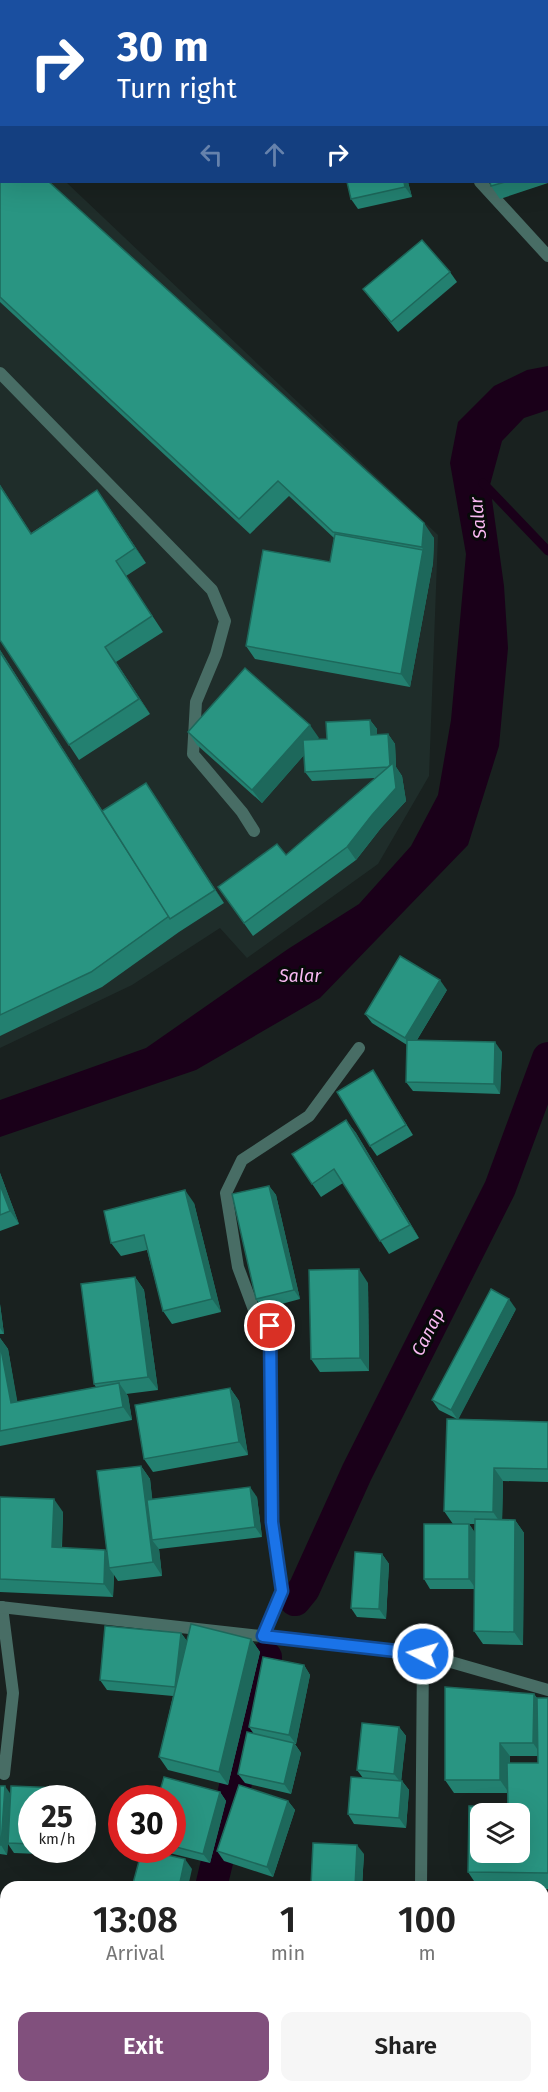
<!DOCTYPE html>
<meta charset="utf-8">
<style>
body{margin:0;font-family:"Fira Sans",sans-serif;background:#f6f6f6;color:#222;height:100vh;display:flex;flex-direction:column;font-size:22px;white-space:nowrap}
*{box-sizing:border-box;margin:0}
p{font-size:20px;color:#767676}
.icon{flex:none;width:33px;height:33px;fill:none;stroke:currentColor;stroke-width:2;stroke-linecap:round;stroke-linejoin:round}
.map{position:relative;flex:1;overflow:hidden}
.side{position:absolute;left:0px;top:1881px;width:549px;height:212px;display:flex;flex-direction:column;background:#fff;border-radius:18px 18px 0 0;box-shadow:0 6px 24px #0002}
.side>*{flex:none}
.top-card{position:absolute;left:0px;top:0px;width:549px;height:183px;box-shadow:0 6px 24px #0002;background:#1a4fa0;color:#fff;overflow:hidden}
.tools{position:absolute;left:470px;top:1803px;display:grid;gap:12px}
.tools a{display:grid;place-items:center;width:60px;height:60px;border-radius:12px;background:#fff;box-shadow:0 6px 24px #0002;font-size:30px}
.speed{position:absolute;left:18px;top:1785px;display:flex;gap:12px;font-size:30px;font-weight:700;text-align:center}
.speed>*{display:grid;place-content:center;width:78px;height:78px;border-radius:50%;background:#fff;box-shadow:0 6px 24px #0002;line-height:1}
.speed small{font-size:15px;font-weight:400}
.speed .limit{border:9px solid #d22;background:#fff;color:#111}
.pin{position:absolute;display:grid;place-items:center;width:51px;height:51px;color:#fff;margin:-26px;border:3px solid #fff;border-radius:50%;box-shadow:0 2px 6px #0007}
.me{position:absolute;width:66px;margin:-33px;rotate:276deg;stroke-linejoin:round;filter:drop-shadow(0 0 4px #0008)}
.turn{display:flex;align-items:center;gap:21px;height:126px;padding:0 18px;font-size:27px}
.turn .icon{width:78px;height:78px;stroke-width:2.5}
.turn b{display:block;font-size:42px;line-height:51px}
.lanes{display:flex;align-items:center;height:57px;padding:0 18px;background:#0003;justify-content:center;gap:30px;direction:ltr}
.lanes .off{opacity:.35}
.eta{display:flex;justify-content:space-evenly;align-items:center;height:102px;text-align:center}
.eta b{font-size:36px;font-weight:600;line-height:42px}
.cta{display:flex;gap:12px;margin-top:auto;padding:12px 18px}
.cta a{flex:1;height:69px;border-radius:12px;background:#81507d;color:#fff;font-size:24px;font-weight:600;line-height:69px;text-align:center}
.cta a+a{background:#f6f6f6;color:#222}
.map>svg:first-child{display:block}
.built{fill:#1f2d2a}
.water{fill:#1a0019}
.lines{fill:none;stroke-linecap:round;stroke-linejoin:round}
.stream{stroke:#1a0019;stroke-width:9}
.canal{stroke:#1a0019;stroke-width:32}
.lane{stroke:#486d65;stroke-width:12}
.street{stroke:#486d65;stroke-width:12}
.wall{fill:#238070;fill-rule:evenodd}
.shaded-wall{fill:#1d685b}
.building{fill:#299582;stroke:#1d685b;stroke-width:1.5;fill-rule:evenodd}
.route-casing{stroke:#114b97;stroke-width:15}
.route{stroke:#1a73e8;stroke-width:10}
.labels{text-anchor:middle;stroke-width:6;stroke-linejoin:round;paint-order:stroke}
.water-label{font-size:18px;font-style:italic;fill:#f9b9f2;stroke:#070a09}
</style>
<div class="map">
<svg width="548" height="2092" viewBox="0 0 548 2092">
<rect width="100%" height="100%" fill="#19211f"/>
<polygon class="built" points="0,119 2,182 66,182 438,535 429,776 378,864 247,958 220,928 132,985 0,1048"/>
<polygon class="water" points="548,366 548,410 524,418 502,441 490,485 504,586 508,648 499,746 468,845 320,998 196,1070 0,1137 0,1100 146,1048 288,949 359,904 411,846 438,795 451,720 466,554 450,463 458,422 494,386 527,370"/>
<g class="lines">
<polyline class="stream" points="483,483 548,551"/>
<g class="canal">
<polyline points="295,1600 304,1589 357,1472 500,1188 548,1058"/>
<polyline points="211,1887 266,1657"/>
<polyline points="192,2092 199,2086"/>
</g>
<g class="lane">
<polyline points="0,373 212,590 225,621 216,654 196,702 193,754 242,812 254,831"/>
<polyline points="2,1607 13,1693 4,1774"/>
</g>
<g class="street">
<polyline points="268,0 269,2"/>
<polyline points="421,0 421,2"/>
<polyline points="480,182 548,256"/>
<polyline points="0,1607 423,1654 548,1690"/>
<polyline points="263,1636 282,1591 272,1522 270,1326 257,1318 238,1267 226,1193 242,1160 309,1116 359,1048"/>
<polyline points="421,1887 423,1654"/>
<polyline points="543,1910 548,1910"/>
</g>
</g>
<g class="wall">
<polygon points="1,0 61,0 61,2 2,2"/>
<polygon points="548,97 548,183 500,199 491,186 490,182 548,182"/>
<polygon points="0,136 2,182 434,538 433,563 410,687 255,659 246,646 330,562 334,538 289,496 250,534 0,302"/>
<polygon points="408,182 412,197 358,209 351,199"/>
<polygon points="450,272 457,282 398,332 370,298 363,289"/>
<polygon points="0,485 31,533 97,490 146,563 126,576 163,632 116,662 150,714 79,760 0,640"/>
<polygon points="0,650 102,811 146,783 224,903 179,932 102,987 0,1036"/>
<polygon points="370,720 377,729 377,735 388,734 395,744 396,767 402,776 406,801 381,828 356,860 253,936 218,887 286,855 375,778 312,781 305,772 304,755 262,803 197,745 188,732 319,739 327,739"/>
<polygon points="447,990 417,1040 502,1052 500,1094 413,1091 406,1082 407,1045 372,1023 365,1014"/>
<polygon points="373,1070 413,1135 377,1156 370,1146"/>
<polygon points="346,1120 356,1133 419,1238 389,1254 343,1183 321,1197 292,1154"/>
<polygon points="0,1173 19,1224 0,1231"/>
<polygon points="269,1186 276,1195 300,1299 263,1309 256,1299"/>
<polygon points="194,1203 221,1312 172,1324 163,1311 147,1250 121,1256 111,1243"/>
<polygon points="135,1277 144,1290 158,1390 126,1394 128,1396 132,1420 0,1446 0,1338 8,1349 17,1402 96,1387 94,1384"/>
<polygon points="368,1283 369,1371 320,1372 311,1359"/>
<polygon points="0,1304 4,1334 0,1334"/>
<path d="M 516,1309 L 458,1419 L 548,1422 L 548,1482 L 503,1481 L 502,1520 L 515,1520 L 524,1533 L 523,1645 L 483,1644 L 474,1631 L 475,1589 L 430,1589 L 424,1579 L 453,1524 L 444,1511 L 457,1419 L 439,1410 L 432,1400 ZM 469,1524 L 475,1524 L 475,1533 Z"/>
<polygon points="230,1388 239,1401 248,1455 153,1472 144,1459"/>
<polygon points="141,1466 150,1479 152,1499 257,1497 262,1537 159,1549 162,1576 118,1581 114,1575 113,1597 0,1592 0,1497 63,1512 62,1548 105,1550 107,1553"/>
<polygon points="382,1554 389,1564 386,1619 357,1617 351,1608"/>
<polygon points="181,1633 187,1641 251,1639 260,1652 228,1785 168,1770 159,1757 173,1696 107,1690 100,1680"/>
<polygon points="304,1665 310,1675 296,1744 295,1744 301,1753 291,1794 245,1783 238,1774 254,1734 249,1727"/>
<path d="M 534,1694 L 537,1698 L 548,1698 L 548,1889 L 543,1889 L 543,1887 L 478,1887 L 468,1872 L 508,1807 L 507,1793 L 454,1793 L 445,1780 ZM 510,1756 L 538,1756 L 538,1763 L 510,1763 Z"/>
<polygon points="399,1727 406,1736 401,1781 402,1781 409,1790 406,1828 354,1824 348,1814 363,1778 357,1770"/>
<polygon points="0,1786 10,1794 32,1798 32,1850 64,1850 64,1855 14,1853 8,1844 7,1855 0,1854"/>
<polygon points="220,1792 226,1801 210,1863 157,1850 172,1850 172,1798"/>
<polygon points="288,1801 295,1810 273,1877 224,1861 217,1851"/>
<polygon points="364,1854 362,1887 312,1887 311,1885"/>
</g>
<g class="shaded-wall">
<polygon points="404,182 408,182 412,197 405,187"/>
<polygon points="97,490 108,506 146,563 135,548"/>
<polygon points="424,523 434,538 433,563 410,687 401,674 423,550 422,547"/>
<polygon points="105,647 116,662 150,714 139,699"/>
<polygon points="0,650 171,918 170,919 0,652"/>
<polygon points="370,720 377,729 377,745 371,735"/>
<polygon points="310,725 319,738 262,803 252,790"/>
<polygon points="388,734 395,744 396,767 402,776 406,801 381,828 356,860 347,847 390,767"/>
<polygon points="146,783 155,796 224,903 215,890"/>
<polygon points="440,980 447,990 412,1048 405,1038"/>
<polygon points="495,1042 502,1052 500,1094 494,1084"/>
<polygon points="346,1120 356,1133 419,1238 410,1225"/>
<polygon points="0,1173 19,1224 10,1211 0,1185"/>
<polygon points="269,1186 276,1195 300,1299 294,1290"/>
<polygon points="185,1190 194,1203 221,1312 212,1299"/>
<polygon points="359,1269 368,1283 369,1371 360,1358"/>
<polygon points="135,1277 144,1290 158,1390 148,1377"/>
<polygon points="509,1299 516,1309 458,1420 451,1410"/>
<polygon points="0,1304 4,1334 0,1328"/>
<polygon points="0,1338 8,1349 20,1416 11,1403 0,1344"/>
<polygon points="119,1383 128,1396 132,1420 123,1407"/>
<polygon points="230,1388 239,1401 248,1455 239,1442"/>
<polygon points="141,1466 150,1479 157,1539 152,1540 159,1549 162,1576 153,1562"/>
<polygon points="494,1468 503,1481 502,1525 493,1512"/>
<polygon points="250,1487 257,1497 262,1537 255,1527"/>
<polygon points="54,1499 63,1512 61,1560 52,1547"/>
<polygon points="515,1520 524,1533 523,1645 514,1632"/>
<polygon points="469,1524 476,1534 476,1589 469,1579"/>
<polygon points="105,1550 114,1563 109,1568 114,1575 113,1597 104,1584"/>
<polygon points="382,1554 389,1564 386,1619 379,1609"/>
<polygon points="181,1633 188,1643 175,1687"/>
<polygon points="251,1639 260,1652 228,1785 219,1772"/>
<polygon points="304,1665 310,1675 296,1744 289,1735"/>
<polygon points="534,1694 543,1707 542,1756 533,1743"/>
<polygon points="399,1727 406,1736 401,1783 394,1774"/>
<polygon points="294,1743 301,1753 291,1794 284,1784"/>
<polygon points="500,1743 510,1756 509,1793 500,1780"/>
<polygon points="402,1781 409,1790 406,1828 399,1818"/>
<polygon points="5,1786 12,1796 7,1855 1,1845"/>
<polygon points="60,1788 67,1798 60,1798"/>
<polygon points="220,1792 226,1801 210,1863 203,1854"/>
<polygon points="288,1801 295,1810 273,1877 267,1867"/>
<polygon points="357,1845 364,1854 362,1887 355,1887"/>
<polygon points="60,1850 64,1850 64,1855"/>
<polygon points="185,1859 192,1869 188,1887 179,1887"/>
</g>
<g class="building">
<polygon points="1,0 36,0 28,2 2,2 2,4"/>
<polygon points="104,0 149,0 150,2 104,2"/>
<polygon points="184,0 221,0 222,2 175,2"/>
<polygon points="325,0 373,0 374,2 326,2"/>
<polygon points="463,0 540,0 541,2 463,2"/>
<polygon points="0,136 2,138 2,168 0,169"/>
<polygon points="2,168 2,182 49,182 424,523 422,547 333,532 278,481 239,519 0,297 0,169"/>
<polygon points="347,182 404,182 405,187 351,199"/>
<polygon points="490,182 505,182 491,186"/>
<polygon points="422,240 450,272 391,322 363,289"/>
<polygon points="0,486 31,534 97,490 135,548 116,561 152,616 105,647 139,699 69,745 0,640"/>
<polygon points="335,534 423,550 401,674 246,646 263,550 330,562"/>
<polygon points="0,652 169,916 91,972 0,1015"/>
<polygon points="245,668 310,725 252,790 188,732"/>
<polygon points="370,720 371,735 388,734 390,765 388,767 305,772 303,740 327,739 326,722"/>
<polygon points="393,763 396,788 372,815 347,847 244,923 218,887 277,844 286,855"/>
<polygon points="146,783 215,890 170,919 102,811"/>
<polygon points="400,956 440,980 405,1038 365,1014"/>
<polygon points="407,1040 495,1042 494,1084 406,1082"/>
<polygon points="373,1070 406,1125 370,1146 337,1092"/>
<polygon points="346,1120 410,1225 380,1241 334,1169 312,1184 292,1154"/>
<polygon points="0,1185 10,1211 0,1215"/>
<polygon points="269,1186 294,1290 256,1299 232,1194"/>
<polygon points="185,1190 212,1299 163,1311 144,1235 111,1243 104,1211"/>
<polygon points="359,1269 360,1358 311,1359 309,1270"/>
<polygon points="135,1277 148,1377 94,1384 81,1284"/>
<polygon points="491,1289 509,1299 451,1410 432,1400"/>
<polygon points="0,1344 11,1403 119,1383 123,1407 0,1431"/>
<polygon points="230,1388 239,1442 144,1459 135,1405"/>
<polygon points="447,1419 548,1422 548,1469 494,1468 493,1512 444,1511"/>
<polygon points="141,1466 153,1562 109,1568 97,1471"/>
<polygon points="250,1487 255,1527 152,1540 147,1500"/>
<polygon points="0,1497 54,1499 52,1547 105,1550 104,1584 0,1579"/>
<polygon points="475,1519 515,1520 514,1632 474,1631"/>
<rect x="424" y="1524" width="45" height="55"/>
<polygon points="355,1552 382,1554 379,1609 351,1608"/>
<polygon points="191,1624 251,1639 219,1772 159,1757"/>
<polygon points="105,1626 181,1633 175,1687 100,1680"/>
<polygon points="263,1657 304,1665 289,1735 249,1727"/>
<polygon points="445,1687 534,1694 533,1743 500,1743 500,1780 445,1780"/>
<path d="M 537,1698 L 548,1698 L 548,1873 L 468,1872 L 469,1806 L 508,1807 L 507,1763 L 538,1763 ZM 480,1814 L 519,1814 L 519,1852 L 480,1852 Z"/>
<polygon points="362,1723 399,1727 394,1774 357,1770"/>
<polygon points="247,1732 294,1743 284,1784 238,1774"/>
<polygon points="164,1777 220,1792 203,1854 172,1846 172,1798 158,1798"/>
<polygon points="351,1777 402,1781 399,1818 348,1814"/>
<polygon points="239,1785 288,1801 267,1867 217,1851"/>
<polygon points="0,1786 5,1786 1,1845 0,1845"/>
<polygon points="11,1786 60,1788 60,1798 32,1798 32,1844 8,1843"/>
<polygon points="313,1843 357,1845 355,1887 311,1885"/>
<polygon points="142,1850 145,1850 185,1859 179,1887 132,1887"/>
</g>
<g class="lines">
<defs>
<polyline id="route" points="270,1326 272,1522 282,1591 263,1636 423,1654"/>
</defs>
<use href="#route" class="route-casing"/>
<use href="#route" class="route"/>
</g>
<g class="labels">
<g class="water-label">
<text transform="translate(478 518) rotate(-96)" y="6">Salar</text>
<text x="300" y="982">Salar</text>
<text transform="translate(428 1332) rotate(-63)" y="6">Салар</text>
</g>
</g>
</svg>
<div class="tools">
<a><svg class="icon" aria-label="layers" viewBox="0 0 24 24"><path d="M12 4l9 5-9 5-9-5zM3 14l9 5 9-5"/></svg></a>
</div>
<div class="speed"><div>25<small>km/h</small></div><div class="limit">30</div></div>
<div class="pin" style="left:270px;top:1326px;background:#d93025"><svg class="icon" aria-label="arrive" viewBox="0 0 24 24"><path d="M6 21V4h12l-3 4 3 4H6"/></svg></div>
<svg class="me" style="left:423px;top:1654px" viewBox="-20 -20 40 40"><circle r="17" fill="#1a73e8" stroke="#fff" stroke-width="3"/><path d="M0-11L8 9 0 5-8 9z" fill="#fff"/></svg>
<div class="top-card">
<div class="turn"><svg class="icon" aria-label="right" viewBox="0 0 24 24"><path d="M7 20v-9h11M14 6l5 5-5 5"/></svg><div><b>30 m</b>Turn right</div></div>
<div class="lanes"><svg class="icon off" aria-label="left" viewBox="0 0 24 24"><path d="M17 20v-9H6M10 6l-5 5 5 5"/></svg><svg class="icon off" aria-label="ahead" viewBox="0 0 24 24"><path d="M12 20V5M6 11l6-6 6 6"/></svg><svg class="icon" aria-label="right" viewBox="0 0 24 24"><path d="M7 20v-9h11M14 6l5 5-5 5"/></svg></div>
</div>
<section class="side">
<div class="eta">
<div><b>13:08</b><p>Arrival</p></div>
<div><b>1</b><p>min</p></div>
<div><b>100</b><p>m</p></div>
</div>
<div class="cta"><a>Exit</a><a>Share</a></div>
</section>
</div>
